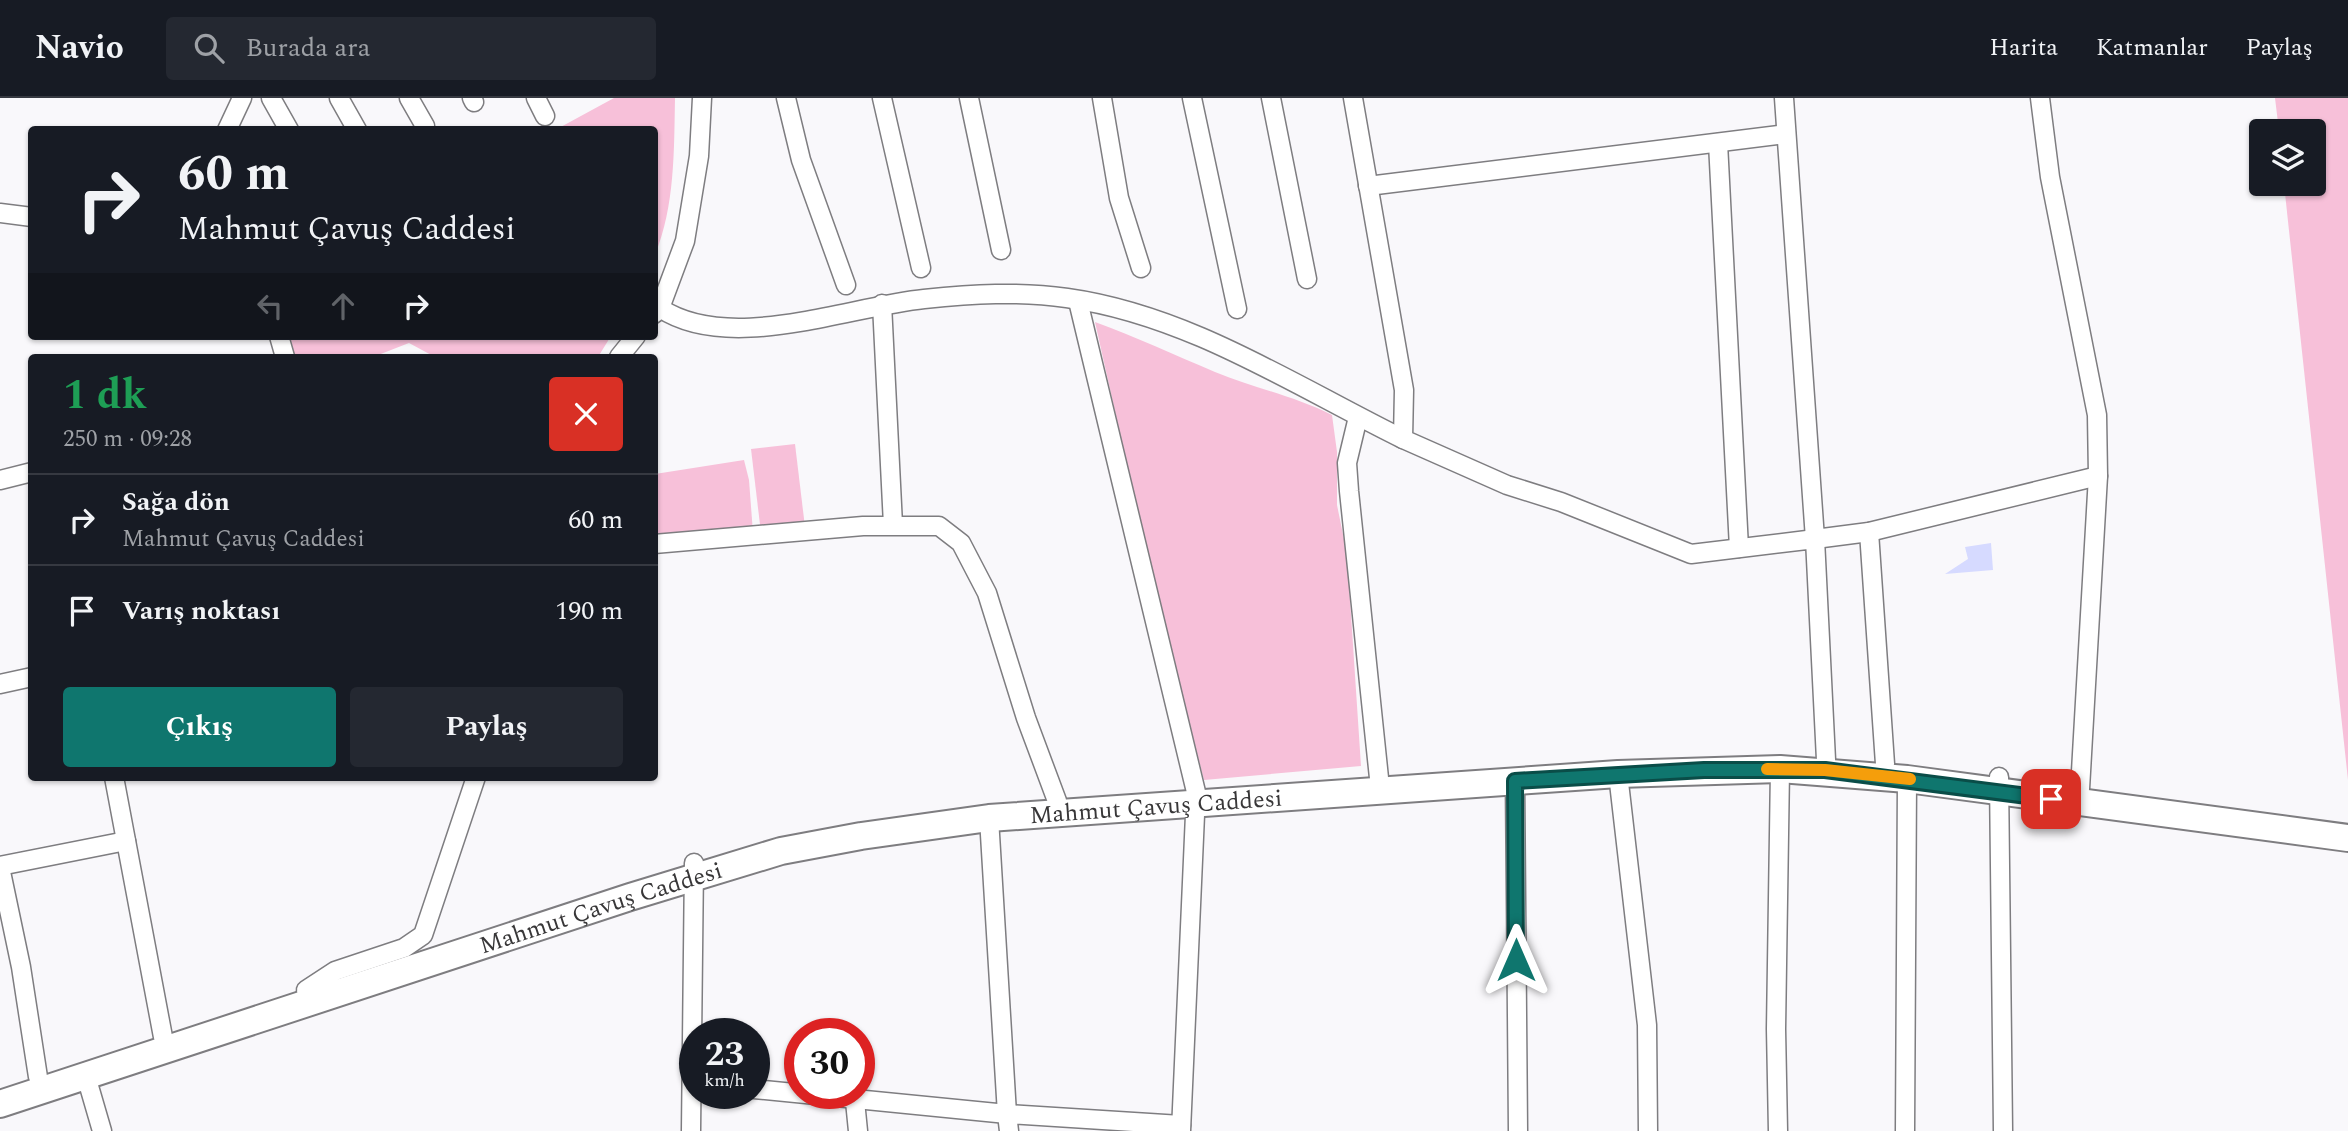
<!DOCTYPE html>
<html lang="tr">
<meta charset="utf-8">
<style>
body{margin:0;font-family:Spectral,serif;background:#242831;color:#f1f3f6;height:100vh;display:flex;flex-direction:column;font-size:26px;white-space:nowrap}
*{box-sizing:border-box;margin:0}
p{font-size:23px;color:#9ea1a6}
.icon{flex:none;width:38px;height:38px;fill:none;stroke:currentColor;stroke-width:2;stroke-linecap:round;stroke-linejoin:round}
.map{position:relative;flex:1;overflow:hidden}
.details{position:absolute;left:28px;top:256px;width:630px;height:427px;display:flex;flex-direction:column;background:#171b24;border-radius:7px;box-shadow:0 2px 5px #0004}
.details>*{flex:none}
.banner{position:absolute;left:28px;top:28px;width:630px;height:214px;border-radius:7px;box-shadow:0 2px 5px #0004;background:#171b24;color:#f1f3f6;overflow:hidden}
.controls{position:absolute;left:2249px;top:21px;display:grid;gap:14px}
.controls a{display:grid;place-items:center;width:77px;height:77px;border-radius:7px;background:#171b24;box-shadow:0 2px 5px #0004;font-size:35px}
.speed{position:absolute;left:679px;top:920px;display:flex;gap:14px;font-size:35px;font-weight:700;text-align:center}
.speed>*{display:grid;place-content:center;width:91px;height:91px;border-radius:50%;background:#171b24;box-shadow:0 2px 5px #0004;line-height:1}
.speed small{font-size:18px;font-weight:400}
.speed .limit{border:10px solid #d22;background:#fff;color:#111}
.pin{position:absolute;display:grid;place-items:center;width:60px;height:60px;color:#fff;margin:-30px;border-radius:14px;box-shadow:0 4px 10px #0006}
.me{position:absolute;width:77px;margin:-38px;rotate:0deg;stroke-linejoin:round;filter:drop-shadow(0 0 5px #0008)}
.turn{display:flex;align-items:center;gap:24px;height:147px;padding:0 35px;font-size:32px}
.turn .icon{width:91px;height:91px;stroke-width:2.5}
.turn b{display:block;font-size:49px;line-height:60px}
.lanes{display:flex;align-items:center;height:66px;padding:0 35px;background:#0003;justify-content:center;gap:35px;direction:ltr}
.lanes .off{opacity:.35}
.round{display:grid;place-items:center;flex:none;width:74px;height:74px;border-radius:7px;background:#242831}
.headline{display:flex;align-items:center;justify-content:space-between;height:119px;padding:0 35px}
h1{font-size:42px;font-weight:700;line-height:52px;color:#1e9e55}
.action{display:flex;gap:14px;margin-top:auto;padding:14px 35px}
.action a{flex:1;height:80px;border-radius:7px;background:#0f766e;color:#fff;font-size:28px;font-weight:700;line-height:80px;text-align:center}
.action a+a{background:#242831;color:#f1f3f6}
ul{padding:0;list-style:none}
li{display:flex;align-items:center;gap:21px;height:91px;padding:0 35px;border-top:2px solid #363941}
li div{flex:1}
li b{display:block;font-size:26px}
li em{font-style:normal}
header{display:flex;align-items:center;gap:42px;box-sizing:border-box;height:98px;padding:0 35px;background:#171b24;border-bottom:2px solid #363941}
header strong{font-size:33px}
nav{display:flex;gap:38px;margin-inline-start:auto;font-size:24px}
.search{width:490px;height:63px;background:#242831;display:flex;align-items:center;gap:18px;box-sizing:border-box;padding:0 24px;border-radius:7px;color:#9ea1a6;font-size:26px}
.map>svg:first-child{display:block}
.green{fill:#f7c0d9}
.building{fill:#d6daff}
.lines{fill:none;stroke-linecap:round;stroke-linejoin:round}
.street-casing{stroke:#7e7d80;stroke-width:21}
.secondary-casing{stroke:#7e7d80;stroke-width:30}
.street{stroke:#fff;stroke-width:18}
.secondary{stroke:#fff;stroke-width:26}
.route-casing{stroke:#0a4d48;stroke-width:18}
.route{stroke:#0f766e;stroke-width:12}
.slow{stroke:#f59e0b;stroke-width:12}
.labels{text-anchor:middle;stroke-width:6;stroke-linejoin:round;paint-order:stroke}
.street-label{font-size:24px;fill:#383738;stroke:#f9f8fb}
</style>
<header>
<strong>Navio</strong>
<div class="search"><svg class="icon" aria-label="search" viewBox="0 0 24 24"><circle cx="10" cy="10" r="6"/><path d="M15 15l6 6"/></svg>Burada ara</div>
<nav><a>Harita</a><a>Katmanlar</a><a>Paylaş</a></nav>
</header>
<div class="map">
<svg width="2348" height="1033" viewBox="0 0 2348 1033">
<rect width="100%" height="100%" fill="#f9f8fb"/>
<g class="green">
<path d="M 614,0 L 675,0 C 674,53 675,108 655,157 L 654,32 L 557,31 Z"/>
<polygon points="2275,0 2348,0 2348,682 2284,86 2314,86 2314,33 2279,33"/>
<path d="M 1095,224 C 1136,239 1175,257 1215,274 C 1254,290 1294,298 1332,317 L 1337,354 L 1337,407 L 1347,456 L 1361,668 L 1204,682 L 1156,497 Z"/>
<polygon points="290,238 611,238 598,259 435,259 409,245 373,259 295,259"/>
<polygon points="795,346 805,429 761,435 751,351"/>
<polygon points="744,362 749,382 753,435 655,446 655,376"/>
</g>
<polygon class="building" points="1991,445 1993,472 1945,476 1968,461 1965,449"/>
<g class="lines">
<defs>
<g id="street">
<polyline points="271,0 289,32"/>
<polyline points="339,0 357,32"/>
<polyline points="409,0 425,28"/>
<polyline points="472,0 474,4"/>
<polyline points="536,0 545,18"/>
<polyline points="786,0 801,62 846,187"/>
<polyline points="882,0 921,170"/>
<polyline points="969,0 1001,152"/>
<polyline points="1102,0 1119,100 1141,170"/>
<polyline points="1192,0 1237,211"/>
<polyline points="1271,0 1307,181"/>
<polyline points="1353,0 1404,292 1403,341 1507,387 1561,404 1691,456 1815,441 1826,662"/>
<polyline points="1784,0 1815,441 1869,434 2098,378 2097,317 2050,79 2040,0"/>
<polyline points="227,32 242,0"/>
<polyline points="1718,45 1739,450"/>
<polyline points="1368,88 1786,36"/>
<polyline points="0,115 32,119"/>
<polyline points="1078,203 1196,694 1181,1033"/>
<polyline points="882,206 893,427"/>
<path d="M 660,210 C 729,256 846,209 924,201 C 972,196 1019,193 1067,200 C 1189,217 1295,288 1403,341"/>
<polyline points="654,216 660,210 685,143 699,58 702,0"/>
<polyline points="279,238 285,259"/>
<polyline points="619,259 636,238"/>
<polyline points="1358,319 1347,365 1349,393 1379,680"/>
<polyline points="0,382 32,374"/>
<polyline points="1869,434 1885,666"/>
<polyline points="654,446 863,428 939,428 961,445 987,495 1026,620 1057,703"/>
<polyline points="0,586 32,579"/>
<polyline points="1618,676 1647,927 1648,1033"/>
<polyline points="114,679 163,939"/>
<polyline points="1999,679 2003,1033"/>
<polyline points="1515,683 1518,1033"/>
<polyline points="2080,691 2098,378"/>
<polyline points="0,768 126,743"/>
<polyline points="0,769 21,869 38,979"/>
<polyline points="306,892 335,873 404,850 423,837 476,679"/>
<polyline points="86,978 102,1033"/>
<polyline points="754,991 1007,1016 989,720"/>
<polyline points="855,1003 858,1033"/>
<polyline points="691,1033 694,765"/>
<polyline points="1009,1033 1007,1016 1181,1027"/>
<polyline points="1778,1033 1776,931 1780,671"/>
<polyline points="1905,1033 1907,681"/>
</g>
<g id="secondary">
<path id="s1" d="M 0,1006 L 630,799 L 781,753 L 861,738 L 989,720 L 1618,676 L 1780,671 L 1907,681 L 2348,740"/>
</g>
</defs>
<use href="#street" class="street-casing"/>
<use href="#secondary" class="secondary-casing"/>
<use href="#street" class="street"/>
<use href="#secondary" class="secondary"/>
</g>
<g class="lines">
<defs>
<polyline id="route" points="1516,862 1515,683 1704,672 1825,672 2051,701"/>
</defs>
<use href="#route" class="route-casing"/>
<use href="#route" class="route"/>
<polyline class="slow" points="1767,671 1825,672 1910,681"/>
</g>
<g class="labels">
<g class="street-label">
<text dy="8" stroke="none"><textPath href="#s1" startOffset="1199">Mahmut Çavuş Caddesi</textPath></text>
<text dy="8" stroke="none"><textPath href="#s1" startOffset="632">Mahmut Çavuş Caddesi</textPath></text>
</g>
</g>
</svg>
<div class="controls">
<a><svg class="icon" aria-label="layers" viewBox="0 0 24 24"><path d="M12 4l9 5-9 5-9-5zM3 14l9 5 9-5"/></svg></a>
</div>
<div class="speed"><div>23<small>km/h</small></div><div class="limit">30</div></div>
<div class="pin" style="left:2051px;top:701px;background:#d93025"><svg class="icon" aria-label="arrive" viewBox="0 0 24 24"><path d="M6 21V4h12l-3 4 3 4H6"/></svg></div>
<svg class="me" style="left:1516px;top:862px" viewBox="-20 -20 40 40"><path d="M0-17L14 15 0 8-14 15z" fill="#0f766e" stroke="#fff" stroke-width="4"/></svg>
<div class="banner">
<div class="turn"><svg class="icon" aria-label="right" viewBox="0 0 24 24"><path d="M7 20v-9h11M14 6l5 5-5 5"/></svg><div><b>60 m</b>Mahmut Çavuş Caddesi</div></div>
<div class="lanes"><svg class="icon off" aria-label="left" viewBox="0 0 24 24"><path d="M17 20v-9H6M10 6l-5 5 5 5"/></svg><svg class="icon off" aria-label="ahead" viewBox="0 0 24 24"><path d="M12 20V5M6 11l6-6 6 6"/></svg><svg class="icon" aria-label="right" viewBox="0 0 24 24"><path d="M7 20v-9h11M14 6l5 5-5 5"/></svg></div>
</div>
<section class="details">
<div class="headline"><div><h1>1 dk</h1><p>250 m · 09:28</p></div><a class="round" style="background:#d93025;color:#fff"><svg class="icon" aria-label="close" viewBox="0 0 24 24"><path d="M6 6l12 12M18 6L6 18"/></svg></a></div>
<ul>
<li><svg class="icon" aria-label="right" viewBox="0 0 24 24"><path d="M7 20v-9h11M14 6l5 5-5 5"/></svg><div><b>Sağa dön</b><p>Mahmut Çavuş Caddesi</p></div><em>60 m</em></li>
<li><svg class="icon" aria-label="arrive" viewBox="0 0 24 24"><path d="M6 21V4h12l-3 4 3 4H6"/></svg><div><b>Varış noktası</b></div><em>190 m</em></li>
</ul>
<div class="action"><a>Çıkış</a><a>Paylaş</a></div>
</section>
</div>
